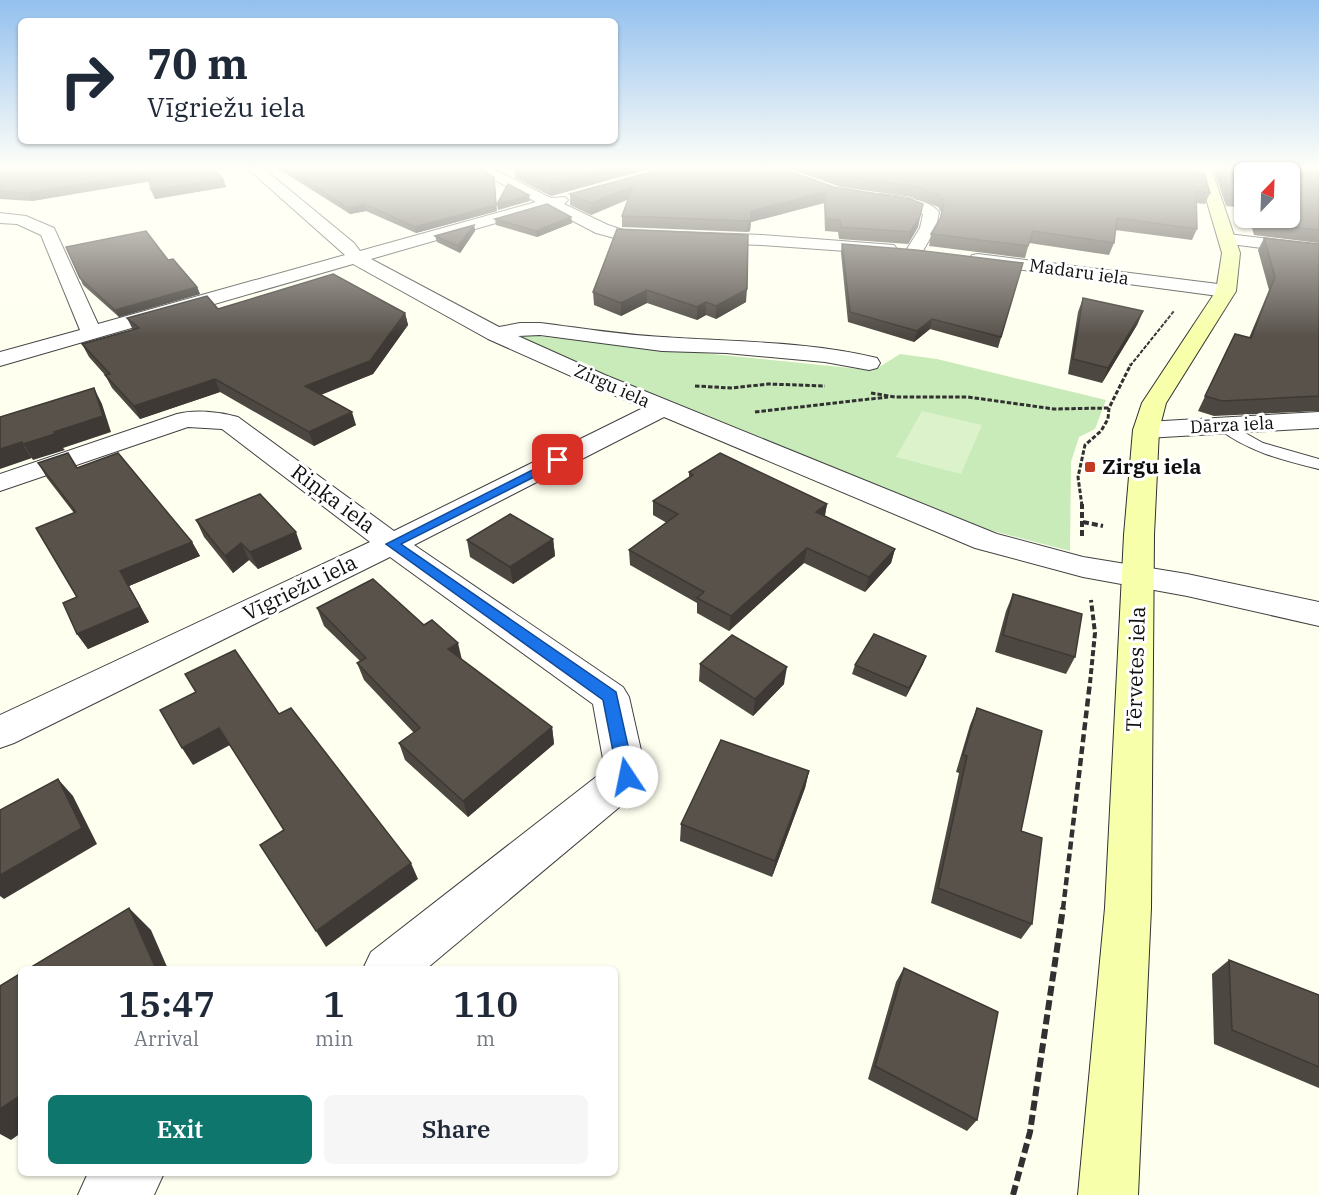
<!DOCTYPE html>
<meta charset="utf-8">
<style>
body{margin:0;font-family:"IBM Plex Serif",serif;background:#f6f6f7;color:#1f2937;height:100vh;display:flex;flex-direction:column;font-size:22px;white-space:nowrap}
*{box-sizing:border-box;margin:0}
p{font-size:20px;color:#747a83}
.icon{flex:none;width:33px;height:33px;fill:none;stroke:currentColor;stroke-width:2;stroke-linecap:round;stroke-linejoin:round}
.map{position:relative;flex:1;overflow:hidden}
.side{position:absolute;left:18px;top:966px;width:600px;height:210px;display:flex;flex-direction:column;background:#fff;border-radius:9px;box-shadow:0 2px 4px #0004}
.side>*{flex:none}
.banner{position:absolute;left:18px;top:18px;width:600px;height:126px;border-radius:9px;box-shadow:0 2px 4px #0004;background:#fff;color:#1f2937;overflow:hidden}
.needle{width:39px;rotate:23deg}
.tools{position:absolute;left:1234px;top:162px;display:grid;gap:12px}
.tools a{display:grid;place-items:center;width:66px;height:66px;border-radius:9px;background:#fff;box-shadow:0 2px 4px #0004;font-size:30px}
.pin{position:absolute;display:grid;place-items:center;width:51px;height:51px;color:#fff;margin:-26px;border-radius:12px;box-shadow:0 3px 9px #0006}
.me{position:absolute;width:66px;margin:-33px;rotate:349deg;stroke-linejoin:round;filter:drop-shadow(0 0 4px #0008)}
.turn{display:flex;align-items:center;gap:21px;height:126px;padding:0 30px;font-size:27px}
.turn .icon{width:78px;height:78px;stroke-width:2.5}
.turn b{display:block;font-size:42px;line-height:51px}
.eta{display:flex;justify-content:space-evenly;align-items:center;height:102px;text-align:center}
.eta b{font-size:36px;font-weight:600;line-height:42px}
.action{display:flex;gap:12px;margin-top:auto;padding:12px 30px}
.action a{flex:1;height:69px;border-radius:9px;background:#0f766e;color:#fff;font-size:24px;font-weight:600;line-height:69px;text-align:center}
.action a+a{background:#f6f6f7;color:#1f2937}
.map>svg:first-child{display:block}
.green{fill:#c9ebb9}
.pitch{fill:#dcf2cb}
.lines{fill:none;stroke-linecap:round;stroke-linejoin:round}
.lane-casing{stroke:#424242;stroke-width:2}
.street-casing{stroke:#424242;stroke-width:2}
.secondary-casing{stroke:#313131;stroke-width:2}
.path-far4{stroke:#313131;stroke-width:2;stroke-dasharray:4 1.5;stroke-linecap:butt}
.path-far3{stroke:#313131;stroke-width:3;stroke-dasharray:4.5 2;stroke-linecap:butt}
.path-far2{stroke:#313131;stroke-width:4;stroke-dasharray:6 3;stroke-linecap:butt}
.path-far1{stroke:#313131;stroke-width:4.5;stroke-dasharray:8 4;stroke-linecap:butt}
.path{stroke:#313131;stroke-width:6;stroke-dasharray:10 4.5;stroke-linecap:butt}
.lane{fill:#fff;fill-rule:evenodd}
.street{fill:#fff;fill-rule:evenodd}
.secondary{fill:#f7ffab;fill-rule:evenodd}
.wall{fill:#4c4740}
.shaded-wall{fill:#3e3934}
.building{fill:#58524b;stroke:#3e3934;stroke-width:1.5}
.route{fill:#1a73e8;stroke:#114b97;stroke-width:1.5}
.poi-dot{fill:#c33b23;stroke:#fff;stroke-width:2}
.labels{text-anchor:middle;stroke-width:6;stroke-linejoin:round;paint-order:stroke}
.far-street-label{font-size:18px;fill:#0f0f0f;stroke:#fff}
.poi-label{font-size:21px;font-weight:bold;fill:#0f0f0f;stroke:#fff;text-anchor:start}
.street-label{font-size:21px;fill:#0f0f0f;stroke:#fff}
</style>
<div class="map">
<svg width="1319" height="1195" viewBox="0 0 1319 1195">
<rect width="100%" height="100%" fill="#fffff0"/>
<polygon class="green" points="526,335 860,369 876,369 900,354 937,359 1106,400 1095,429 1079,437 1071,462 1070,551 970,525 519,340"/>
<polygon class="pitch" points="922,411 982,425 961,474 896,457"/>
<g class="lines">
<defs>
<path id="lane" d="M 1224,421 L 1263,443 L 1319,459 L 1319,469 C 1283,460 1249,452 1219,429 L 1216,426 Z"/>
<g id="street">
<path d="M 247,168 L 263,168 L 354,243 L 360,251 L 536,202 L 472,168 L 491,168 L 551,198 L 565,197 L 568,200 L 564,204 L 608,225 L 623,230 L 762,235 L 894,245 L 897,249 L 894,253 L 888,254 L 762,245 L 622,240 L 596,233 L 548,208 L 371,259 L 499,327 L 520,323 L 540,323 C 581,328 622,335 663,337 C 734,342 807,341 877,358 L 880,363 L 877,368 L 869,370 L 825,362 L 726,353 L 662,351 L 540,335 L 518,336 L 605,375 L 997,534 L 1083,557 L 1187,574 L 1319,602 L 1319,626 L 1187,596 L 1083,577 L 975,548 L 664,417 L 414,545 L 623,687 L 629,697 L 647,777 L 641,789 L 426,969 L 363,969 L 371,952 L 605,770 L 593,704 L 390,557 L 14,743 L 0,748 L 0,715 L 370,542 L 222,429 L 188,427 L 0,491 L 0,474 L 177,414 C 195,409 220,412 238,417 L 394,531 L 643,408 L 488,339 L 353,264 L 0,366 L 0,352 L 80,330 L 41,235 L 17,224 L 0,223 L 0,213 L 26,216 L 54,228 L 98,324 L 345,255 Z"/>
<path d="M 880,194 C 898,197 926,197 939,212 L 936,228 L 920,256 L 908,256 L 905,252 L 920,228 L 923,214 L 908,208 L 875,202 L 872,199 Z"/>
<polygon points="1228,234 1319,245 1319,255 1222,243 1219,239 1222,235"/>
<polygon points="978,254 1226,285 1233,287 1236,291 1233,295 1226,297 972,263 969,259 972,255"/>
<polygon points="1319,412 1319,428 1146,438 1137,435 1133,430 1137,425 1146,422"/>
<polygon points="88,1173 164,1173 154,1195 78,1195"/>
</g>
<polygon id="secondary" points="1197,168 1211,168 1240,253 1236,291 1166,403 1159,430 1154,535 1151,908 1138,1195 1078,1195 1105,908 1124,535 1133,430 1142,403 1216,291 1222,253"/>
</defs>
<use href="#lane" class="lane-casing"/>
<use href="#street" class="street-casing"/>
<use href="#secondary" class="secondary-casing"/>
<polyline class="path-far4" points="1130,366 1174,311"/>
<g class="path-far3">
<polyline points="695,386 732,388 768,384 825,386"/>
<polyline points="871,393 895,397 968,397 1054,409 1109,408"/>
<polyline points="755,412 888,397"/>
<polyline points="1082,506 1078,477 1085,445 1101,431 1108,419 1109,408 1131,364"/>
</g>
<g class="path-far2">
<polyline points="1083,522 1103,526"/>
<polyline points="1082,536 1082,504"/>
<polyline points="1090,683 1095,633 1091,600"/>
</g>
<polyline class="path-far1" points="1063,909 1090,682"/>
<polyline class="path" points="1013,1195 1030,1132 1063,908"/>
<use href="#lane" class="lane"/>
<use href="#street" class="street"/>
<use href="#secondary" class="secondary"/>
</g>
<g class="wall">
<polygon points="0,168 223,179 226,187 155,199 150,181 32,201 0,199"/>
<polygon points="277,168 479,168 497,211 416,233 366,211 350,214"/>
<polygon points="514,168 652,168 551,196 515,178"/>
<polygon points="786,168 1168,168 1210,193 1205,204 1196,203 1197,229 1192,240 1115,230 1114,243 1109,255 1029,243 1025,258 929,246 931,234 940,218 941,212 938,207 912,197 841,187"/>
<polygon points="1213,168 1319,168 1319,243 1254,235 1249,218 1290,218 1245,172 1245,208 1226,206"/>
<polygon points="834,187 923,204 918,227 908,244 839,239 838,232 825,231 824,203 751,222 750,231 747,232 622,227 622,216 628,199 591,215 570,205 570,194"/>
<polygon points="571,217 572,223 537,237 496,225 495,219"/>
<polygon points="474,225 475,231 460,253 437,242 435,236"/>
<polygon points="617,229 746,302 716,319 706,315 697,320 647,303 621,316 594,305 593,292"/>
<polygon points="1264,238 1319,244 1319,411 1214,416 1198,411 1228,348 1249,338 1269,290 1258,250"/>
<polygon points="842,244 1023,263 998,348 930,329 914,342 848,322 841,253"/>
<polygon points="168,260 197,287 200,294 119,317 83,285 80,278"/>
<polygon points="1083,298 1143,311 1137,325 1102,383 1068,374 1078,312"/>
<polygon points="218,309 405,313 408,325 373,374 321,395 356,425 314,446 220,392 140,419 112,388 105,375 89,357 82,344 133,330 127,318"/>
<polygon points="38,463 77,468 192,542 200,556 129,586 149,622 88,649 77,634 77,597 74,513 47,478"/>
<polygon points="689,472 827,504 825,516 895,549 891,563 865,592 804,563 729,631 697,613 697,603 630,565 629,550 667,523 653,515 653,501 689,478"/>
<polygon points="196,520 302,549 258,569 249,560 233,573 204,537"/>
<polygon points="553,539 555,556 513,584 470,557 467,540"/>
<polygon points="1013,594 1075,657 1066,674 995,652 1006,611"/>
<polygon points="317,608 462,660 552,727 554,744 468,817 405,760 399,743 414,733 364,680 357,663 360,661 324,626"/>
<polygon points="926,656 923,664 906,697 852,674 855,665"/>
<polygon points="700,664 784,684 753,716 699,681"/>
<polygon points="977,708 1021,831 1032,924 1021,939 931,903 959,773 956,772 970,725"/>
<polygon points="809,771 805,788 772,877 680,841 681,824"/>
<polygon points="1229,960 1319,995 1319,1088 1214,1044 1212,974"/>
<polygon points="904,968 977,1120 967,1131 868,1079 896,982"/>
</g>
<g class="shaded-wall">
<polygon points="613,168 652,168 551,196 550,185"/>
<polygon points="148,173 152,181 32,201 28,193"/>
<polygon points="494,177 497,211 416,233 415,227"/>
<polygon points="223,179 226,187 155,199 151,190"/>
<polygon points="633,186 634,197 591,215 591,203"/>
<polygon points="825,192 824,203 751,222 750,231 747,232 748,221 751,211"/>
<polygon points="529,195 530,201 498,210 497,204"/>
<polygon points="365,204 366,211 350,214 348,208"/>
<polygon points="920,216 918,227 908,244 910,232"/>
<polygon points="571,217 572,223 537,237 536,231"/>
<polygon points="474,225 475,231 460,253 458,246"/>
<polygon points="197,287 200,294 119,317 115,310"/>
<polygon points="747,289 746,302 716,319 716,306"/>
<polygon points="647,290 647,303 621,316 621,303"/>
<polygon points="706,302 706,315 697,320 697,307"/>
<polygon points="1143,311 1137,325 1102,383 1108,368"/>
<polygon points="405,313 408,325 373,374 309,399 305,386"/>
<polygon points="932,319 930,329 914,342 917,331"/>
<polygon points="215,379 220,392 140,419 134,406"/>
<polygon points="94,388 102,404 111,432 63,448 65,450 33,460 23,444 54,432"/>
<polygon points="352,412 356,425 314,446 309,432"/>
<polygon points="22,442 32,458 0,469 0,449"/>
<polygon points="827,504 824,518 816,512"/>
<polygon points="296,532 302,549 258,569 250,552"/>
<polygon points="553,539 555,556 513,584 510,567"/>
<polygon points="192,542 200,556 129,586 149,622 88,649 77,634 120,571"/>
<polygon points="241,543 249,560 233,573 225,556"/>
<polygon points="807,548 804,563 729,631 731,616"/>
<polygon points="895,549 891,563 865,592 869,577"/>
<polygon points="458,643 462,660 448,649"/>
<polygon points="926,656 923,664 906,697 909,688"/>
<polygon points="787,667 784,684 753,716 755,699"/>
<polygon points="552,727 554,744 468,817 463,801"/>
<polygon points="219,728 230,745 193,765 182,748"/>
<polygon points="809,771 805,788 772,877 775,861"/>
<polygon points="58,779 73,796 97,844 4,899 0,896 0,875"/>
<polygon points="411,863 418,879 326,947 316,931"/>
<polygon points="129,908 151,930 168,969 156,969"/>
<polygon points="21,1095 21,1133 11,1140 0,1134 0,1109"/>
</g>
<g class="building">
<polygon points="0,168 213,168 223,179 151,190 148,173 28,193 0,191"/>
<polygon points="285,168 479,168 494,177 496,205 415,227 365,204 348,208"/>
<polygon points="517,168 613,168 550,185"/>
<polygon points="665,168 780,168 834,187 910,199 923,204 920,216 910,232 841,227 840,220 826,219 825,192 751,211 751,219 748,221 622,216 633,186 591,203 570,194"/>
<polygon points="819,168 1168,168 1204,173 1210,193 1196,191 1197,229 1117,218 1114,243 1033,231 1028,246 931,234 941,217 944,201 940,196 914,186 842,176"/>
<polygon points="1221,168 1319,168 1319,230 1260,223 1258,218 1290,218 1290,172 1245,172 1245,197 1231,195"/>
<polygon points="508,184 529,195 497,204"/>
<polygon points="547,204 571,217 536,231 495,219"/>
<polygon points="474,225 458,246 435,236"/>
<polygon points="617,229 748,235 747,289 716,306 706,302 697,307 647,290 621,303 593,292"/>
<polygon points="146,231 168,260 173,259 197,287 115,310 80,278 66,247"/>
<polygon points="1264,238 1319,244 1319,396 1222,401 1205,396 1235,334 1251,338 1275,277"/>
<polygon points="842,244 916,250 1023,263 1001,337 932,319 917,331 850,312"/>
<polygon points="333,274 405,313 370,361 305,386 352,412 309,432 215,379 134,406 105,375 110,374 82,344 139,328 127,318 207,296 218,309"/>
<polygon points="1083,298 1143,311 1108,368 1073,359"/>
<polygon points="94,388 103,416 54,432 55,434 23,444 22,442 0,449 0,417"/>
<polygon points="68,453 77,468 118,453 192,542 120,571 140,607 77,634 63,603 77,597 36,528 76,512 38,463"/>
<polygon points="720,453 827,504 816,512 895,549 869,577 807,548 731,616 697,598 704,592 629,550 678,514 653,501 693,475 689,472"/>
<polygon points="260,494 296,532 250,552 241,543 225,556 196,520"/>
<polygon points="510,514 553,539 510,567 467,540"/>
<polygon points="373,579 424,625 432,620 458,643 448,649 552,727 463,801 399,743 420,728 357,663 366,658 317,608"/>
<polygon points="1013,594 1082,614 1075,657 1003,635"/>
<polygon points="874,634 926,656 909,688 855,665"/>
<polygon points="732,635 787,667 755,699 700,664"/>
<polygon points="235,650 279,714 291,708 411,863 316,931 260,845 284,830 219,728 182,748 160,710 196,692 185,674"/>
<polygon points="977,708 1042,731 1021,831 1042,838 1032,924 938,888 967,756 963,755"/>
<polygon points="721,740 809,771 775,861 681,824"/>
<polygon points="58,779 82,828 0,875 0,810"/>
<polygon points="129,908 156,969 28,969"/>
<polygon points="1229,960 1319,995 1319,1067 1232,1030"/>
<polygon points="904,968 998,1012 977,1120 875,1066"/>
<polygon points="21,973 21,1095 0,1109 0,986"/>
</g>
<linearGradient id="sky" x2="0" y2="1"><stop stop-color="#93c0ee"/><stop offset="0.5" stop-color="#fffff8"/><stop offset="1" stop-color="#fffff8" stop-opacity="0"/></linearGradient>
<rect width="1319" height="336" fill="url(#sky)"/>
<polygon class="route" points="558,457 562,458 562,463 401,544 616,692 635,777 633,782 627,784 621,782 618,777 603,700 386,544"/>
<rect class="poi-dot" x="1084" y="461" width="12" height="12" rx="3"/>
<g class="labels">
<g class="far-street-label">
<text transform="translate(1079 272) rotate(8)" y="6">Madaru iela</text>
<text transform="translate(612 386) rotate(24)" y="6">Zirgu iela</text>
<text transform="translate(1232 425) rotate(-3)" y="6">Dārza iela</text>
</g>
<g class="poi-label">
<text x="1102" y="474">Zirgu iela</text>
</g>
<g class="street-label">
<text transform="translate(333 499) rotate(37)" y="7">Riņķa iela</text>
<text transform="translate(300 588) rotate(-26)" y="7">Vīgriežu iela</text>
<text transform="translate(1136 669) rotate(-88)" y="7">Tērvetes iela</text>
</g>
</g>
</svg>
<div class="tools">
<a><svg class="needle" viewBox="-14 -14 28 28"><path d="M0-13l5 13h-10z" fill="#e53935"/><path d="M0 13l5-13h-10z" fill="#747a83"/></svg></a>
</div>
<div class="pin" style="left:558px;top:460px;background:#d93025"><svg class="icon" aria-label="arrive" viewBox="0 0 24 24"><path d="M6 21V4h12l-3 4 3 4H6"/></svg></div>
<svg class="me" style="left:627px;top:777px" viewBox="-20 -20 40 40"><circle r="19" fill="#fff"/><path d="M0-13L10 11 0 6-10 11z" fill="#1a73e8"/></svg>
<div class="banner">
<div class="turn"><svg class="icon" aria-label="right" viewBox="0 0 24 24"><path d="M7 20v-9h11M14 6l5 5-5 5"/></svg><div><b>70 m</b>Vīgriežu iela</div></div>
</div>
<section class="side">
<div class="eta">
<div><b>15:47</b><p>Arrival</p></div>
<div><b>1</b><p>min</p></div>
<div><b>110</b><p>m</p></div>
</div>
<div class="action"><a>Exit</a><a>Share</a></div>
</section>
</div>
